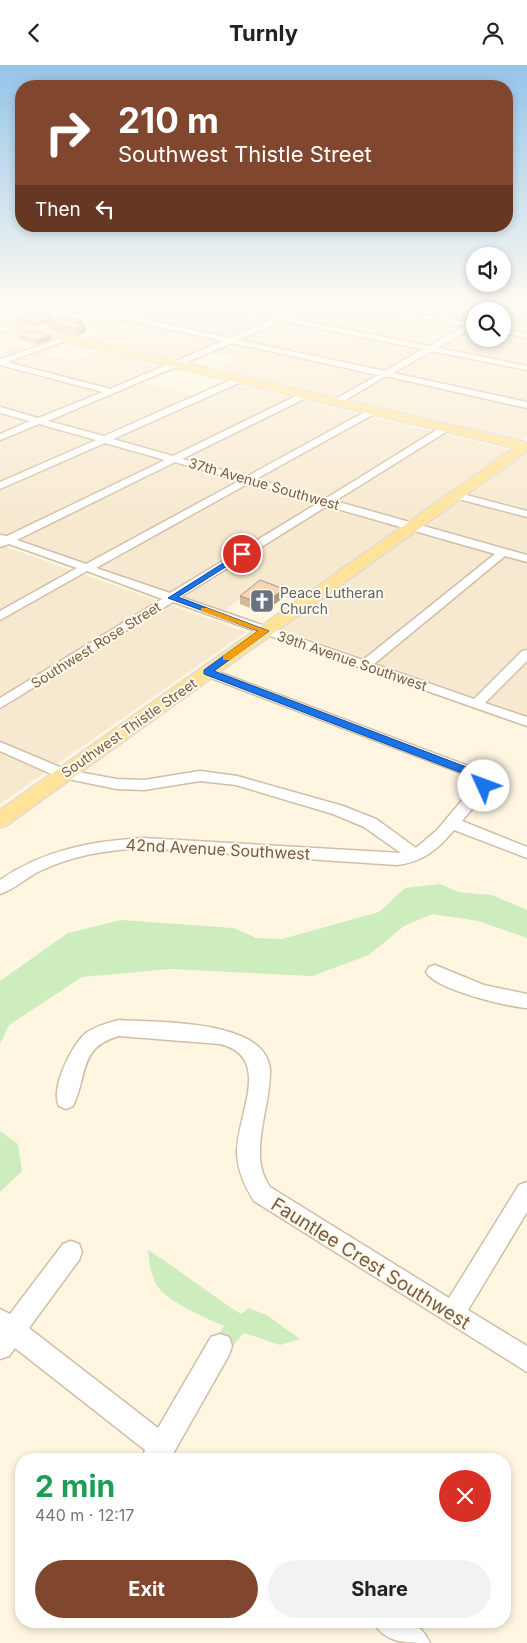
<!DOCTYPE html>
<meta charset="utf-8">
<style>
body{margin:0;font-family:Inter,sans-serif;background:#f2f2f2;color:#202124;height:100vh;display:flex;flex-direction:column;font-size:19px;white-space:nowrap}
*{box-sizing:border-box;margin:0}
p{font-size:16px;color:#757577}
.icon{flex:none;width:28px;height:28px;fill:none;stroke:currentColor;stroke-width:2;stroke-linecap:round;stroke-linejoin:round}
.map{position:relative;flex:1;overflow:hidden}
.side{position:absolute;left:15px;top:1388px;width:496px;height:175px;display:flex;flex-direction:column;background:#fff;border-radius:20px;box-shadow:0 2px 8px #0003}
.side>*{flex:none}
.banner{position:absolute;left:15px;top:15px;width:498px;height:152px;border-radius:20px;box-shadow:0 2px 8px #0003;background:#80472e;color:#fff;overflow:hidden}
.fabs{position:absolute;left:466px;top:182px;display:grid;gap:10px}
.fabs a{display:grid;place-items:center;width:45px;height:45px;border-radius:50%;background:#fff;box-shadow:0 2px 8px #0003;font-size:25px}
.pin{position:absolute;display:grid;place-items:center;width:42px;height:42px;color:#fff;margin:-21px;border:2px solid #fff;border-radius:50%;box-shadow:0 1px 5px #0007}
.me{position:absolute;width:55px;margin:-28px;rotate:313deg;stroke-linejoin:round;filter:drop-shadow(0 0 4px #0008)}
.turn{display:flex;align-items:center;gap:18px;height:105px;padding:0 20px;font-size:22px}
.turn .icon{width:65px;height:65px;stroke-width:2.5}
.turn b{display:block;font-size:35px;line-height:42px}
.then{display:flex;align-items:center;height:48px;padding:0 20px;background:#0003;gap:10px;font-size:19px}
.round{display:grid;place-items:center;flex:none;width:52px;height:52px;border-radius:26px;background:#f2f2f2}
.summary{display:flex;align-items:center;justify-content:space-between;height:85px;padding:0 20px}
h1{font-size:30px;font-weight:700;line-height:38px;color:#1e9e55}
.cta{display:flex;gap:10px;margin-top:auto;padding:10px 20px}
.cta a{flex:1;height:58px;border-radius:30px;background:#80472e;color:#fff;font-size:20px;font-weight:700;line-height:58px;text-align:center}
.cta a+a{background:#f2f2f2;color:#202124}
header{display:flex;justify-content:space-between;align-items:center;height:65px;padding:0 20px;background:#fff;font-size:22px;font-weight:700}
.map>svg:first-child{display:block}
.residential{fill:#f7e9cf;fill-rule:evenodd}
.education{fill:#f3defb}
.green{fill:#cdedbe}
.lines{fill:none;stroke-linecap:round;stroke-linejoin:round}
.minor-casing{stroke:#d1bea7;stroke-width:3}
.major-casing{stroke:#e1dbd6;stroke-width:3}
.minor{fill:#fff;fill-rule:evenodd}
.major{fill:#ffe398;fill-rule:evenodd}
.wall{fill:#d4b89d}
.shaded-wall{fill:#ad967f}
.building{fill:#f7d6b6;stroke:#ad967f}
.route{fill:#1a73e8;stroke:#114b97}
.slow{fill:#f59e0b}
.labels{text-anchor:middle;stroke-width:4;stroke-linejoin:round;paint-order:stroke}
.far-street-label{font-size:14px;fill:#785d45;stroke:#fff9ea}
.far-worship-label{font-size:14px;fill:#5b616d;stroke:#fff9ea;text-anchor:start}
.street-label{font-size:16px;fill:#785d45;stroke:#fff9ea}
.near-street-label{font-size:19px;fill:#785d45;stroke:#fff9ea}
</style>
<header><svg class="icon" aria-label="back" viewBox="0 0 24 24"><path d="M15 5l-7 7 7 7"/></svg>Turnly<svg class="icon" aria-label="person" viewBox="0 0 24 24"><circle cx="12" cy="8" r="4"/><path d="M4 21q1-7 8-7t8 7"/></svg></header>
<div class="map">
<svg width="527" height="1578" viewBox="0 0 527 1578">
<rect width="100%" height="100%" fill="#fef6e1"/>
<g class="residential">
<polygon points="1,240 101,240 62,254"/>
<polygon points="229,240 300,240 277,250"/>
<path d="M 318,240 L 527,240 L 527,370 L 520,375 L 217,305 L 239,294 L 211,288 ZM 475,246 L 502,246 L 502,274 L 475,274 Z"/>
<polygon points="94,249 219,276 176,295 80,273 102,264 73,257"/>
<polygon points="9,266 26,270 3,279 22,284 0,292 0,269"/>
<polygon points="99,286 159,302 0,366 0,300 36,287 74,296"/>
<polygon points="140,317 193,330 0,415 0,374"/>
<polygon points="232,319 511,385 298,536 258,523 222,547 0,469 0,424"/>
<polygon points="523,388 527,388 527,651 279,563"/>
<polygon points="0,480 246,567 0,739"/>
</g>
<polygon class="education" points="117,240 203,240 267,253 229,271 106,244"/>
<g class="green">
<polygon points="440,819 458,827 492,830 527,845 527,873 478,856 432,849 404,861 369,890 312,911 170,904 82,912 9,960 0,979 0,916 68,868 121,855 234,863 256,873 282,874 379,847 405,823"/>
<polygon points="0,1066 18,1079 22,1106 0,1127"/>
<path d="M 148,1185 C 180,1205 209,1229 241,1249 L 249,1243 L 268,1251 L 300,1274 L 280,1280 L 244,1268 L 232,1282 L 216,1274 L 224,1261 C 208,1254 168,1237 158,1222 C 151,1212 149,1197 148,1185 Z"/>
</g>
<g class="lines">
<defs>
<g id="minor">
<path d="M 66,240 L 95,243 L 230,273 L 273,254 L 212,240 C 229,240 269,253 281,250 C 293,248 301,240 313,240 L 288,253 L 429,281 L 464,261 L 358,240 L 373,240 L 470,258 L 475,256 L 475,263 L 472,263 L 438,283 L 527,301 L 527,305 L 432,286 L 393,308 L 527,337 L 527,343 L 386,311 L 337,340 L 333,337 L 334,335 L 378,310 L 232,278 L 48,356 L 104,371 L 235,313 L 241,313 L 241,317 L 113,374 L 173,391 L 302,328 L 308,328 L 308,332 L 182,394 L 246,412 L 370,344 L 376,344 L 376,348 L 256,414 L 325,434 L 443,361 L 449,361 L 449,365 L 335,436 L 527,490 L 527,497 L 505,491 L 374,599 L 474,634 L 522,586 L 527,585 L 527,596 L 485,638 L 527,652 L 527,661 L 173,537 L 0,643 L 0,633 L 162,534 L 87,506 L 0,555 L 0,546 L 77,503 L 9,479 L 0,482 L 0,470 L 7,471 L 165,395 L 105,378 L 0,424 L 0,417 L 96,375 L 39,359 L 0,375 L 0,369 L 30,356 L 0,348 L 0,342 L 38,353 L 103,327 L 0,300 L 0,294 L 68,271 L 68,275 L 7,297 L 110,324 L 223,276 L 94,248 L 33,268 L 33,264 L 86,246 ZM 281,256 L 423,284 L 385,306 L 239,275 ZM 175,397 L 239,416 L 86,499 L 17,475 ZM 249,418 L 318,438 L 170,528 L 96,503 ZM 327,441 L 495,489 L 363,595 L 181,532 Z"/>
<polygon points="501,240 527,241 527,245 509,242 501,246 493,246"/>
<polygon points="14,259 17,259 17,263 0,268 0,263"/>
<polygon points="502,264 527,269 527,273 502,268"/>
<polygon points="455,427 527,446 527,452 451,432 450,430"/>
<path d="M 208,603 L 484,707 L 491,714 L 491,721 L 462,756 L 527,782 L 527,793 L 454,765 C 438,784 423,797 397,800 L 143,783 C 107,785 73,790 40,806 C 27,812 14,825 0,829 L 0,815 C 43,785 92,776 143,773 L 401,788 L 364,762 L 333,749 L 236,720 L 200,716 L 144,725 L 117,724 L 58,712 L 0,686 L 0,677 L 67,705 L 117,714 L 144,715 L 200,706 L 237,711 L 343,741 L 376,754 L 416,783 L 437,765 L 475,720 L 474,713 L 203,610 L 201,607 Z"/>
<path d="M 435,900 L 484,920 L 527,929 L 527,943 C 506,941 436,925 426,907 L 429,902 Z"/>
<path d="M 119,955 C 156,958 268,953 270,1006 C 270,1025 265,1045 262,1063 C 259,1085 257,1103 270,1122 L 449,1233 L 519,1120 L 527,1117 L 527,1147 L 468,1245 L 527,1281 L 527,1307 L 254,1136 C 245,1122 238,1107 237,1089 C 236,1051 274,992 220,979 L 119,971 C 78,982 88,1011 73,1041 L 66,1044 L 59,1041 C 50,1024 72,979 86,968 C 96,961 108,958 119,955 Z"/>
<polygon points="71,1176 79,1179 82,1187 79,1195 29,1263 158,1363 211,1272 220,1269 229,1272 232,1281 229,1290 170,1394 142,1394 145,1385 15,1283 9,1291 0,1294 0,1244 10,1249 63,1179"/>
<path d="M 373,1556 C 398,1556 418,1551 430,1578 C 405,1578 384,1578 373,1556 Z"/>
</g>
<polygon id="major" points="0,255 524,377 527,378 527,386 7,760 0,762 0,745 514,383 0,261"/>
</defs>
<use href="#minor" class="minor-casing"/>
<use href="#major" class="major-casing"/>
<use href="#minor" class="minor"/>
<use href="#major" class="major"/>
</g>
<g class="wall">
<polygon points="14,252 53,252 54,255 36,261 15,256"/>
<polygon points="82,255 82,260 85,261 86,267 77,271 49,265 49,258"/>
<polygon points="50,270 51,275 37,279 20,275 19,271"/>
<polygon points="240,531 284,532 263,548 240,539"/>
</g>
<g class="shaded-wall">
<polygon points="53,252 54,255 36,261 36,258"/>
<polygon points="82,255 83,262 75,265 74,258"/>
<polygon points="85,261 86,267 77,271 76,264"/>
<polygon points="50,270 51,275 37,279 37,275"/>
<polygon points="284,524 284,532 263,548 263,539"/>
</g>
<g class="building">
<polygon points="31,247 53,252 36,258 14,252"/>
<polygon points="68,252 82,255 74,258 85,261 76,264 49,258"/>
<polygon points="32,266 50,270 37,275 19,271"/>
<polygon points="260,515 284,524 263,539 240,531"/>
</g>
<linearGradient id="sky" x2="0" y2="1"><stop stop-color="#93c4e9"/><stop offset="0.52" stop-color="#fffbf2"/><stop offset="1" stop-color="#fffbf2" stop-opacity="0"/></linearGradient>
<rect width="527" height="461" fill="url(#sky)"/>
<polygon class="route" points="239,488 246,489 178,532 269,566 214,606 482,708 488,714 487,723 480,723 475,713 204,609 204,605 258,566 168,533"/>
<polygon class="slow" points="201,543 207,543 269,566 230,595 223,595 223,591 258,566 201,546"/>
<defs>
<symbol id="church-square" viewBox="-11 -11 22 22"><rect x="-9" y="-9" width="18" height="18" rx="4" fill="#6b7280" stroke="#fff9ea"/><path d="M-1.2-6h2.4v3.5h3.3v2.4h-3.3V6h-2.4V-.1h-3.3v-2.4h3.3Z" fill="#fff"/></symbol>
</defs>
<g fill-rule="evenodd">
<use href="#church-square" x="248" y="522" width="28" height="28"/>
</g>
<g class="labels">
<g class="far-street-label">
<text transform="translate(264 419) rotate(16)" y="5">37th Avenue Southwest</text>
<text transform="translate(96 580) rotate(-32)" y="5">Southwest Rose Street</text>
<text transform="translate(352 596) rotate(19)" y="5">39th Avenue Southwest</text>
<text transform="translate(129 663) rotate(-35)" y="5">Southwest Thistle Street</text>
</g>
<g class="far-worship-label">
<text x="280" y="533">Peace Lutheran<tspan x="280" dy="16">Church</tspan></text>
</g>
<g class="street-label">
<text transform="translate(218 784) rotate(3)" y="6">42nd Avenue Southwest</text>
</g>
<g class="near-street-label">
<text transform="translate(371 1198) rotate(32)" y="7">Fauntlee Crest Southwest</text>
</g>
</g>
</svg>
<div class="fabs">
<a><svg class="icon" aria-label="sound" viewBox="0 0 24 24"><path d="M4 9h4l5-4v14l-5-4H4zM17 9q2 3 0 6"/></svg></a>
<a><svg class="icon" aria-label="search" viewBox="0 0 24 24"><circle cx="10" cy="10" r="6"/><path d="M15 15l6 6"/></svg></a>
</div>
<div class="pin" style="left:242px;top:489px;background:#d93025"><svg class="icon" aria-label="arrive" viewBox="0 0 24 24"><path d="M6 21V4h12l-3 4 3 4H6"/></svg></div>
<svg class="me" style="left:484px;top:721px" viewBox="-20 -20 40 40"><circle r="19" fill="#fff"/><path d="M0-13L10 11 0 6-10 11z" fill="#1a73e8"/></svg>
<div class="banner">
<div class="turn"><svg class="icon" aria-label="right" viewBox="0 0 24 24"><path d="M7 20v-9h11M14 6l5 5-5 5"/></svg><div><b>210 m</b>Southwest Thistle Street</div></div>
<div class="then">Then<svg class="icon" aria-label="left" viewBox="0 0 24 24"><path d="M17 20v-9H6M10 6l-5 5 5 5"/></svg></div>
</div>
<section class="side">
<div class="summary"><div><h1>2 min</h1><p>440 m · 12:17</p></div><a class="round" style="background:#d93025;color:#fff"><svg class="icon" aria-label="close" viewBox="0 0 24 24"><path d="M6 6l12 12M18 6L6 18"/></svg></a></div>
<div class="cta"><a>Exit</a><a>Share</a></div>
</section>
</div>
